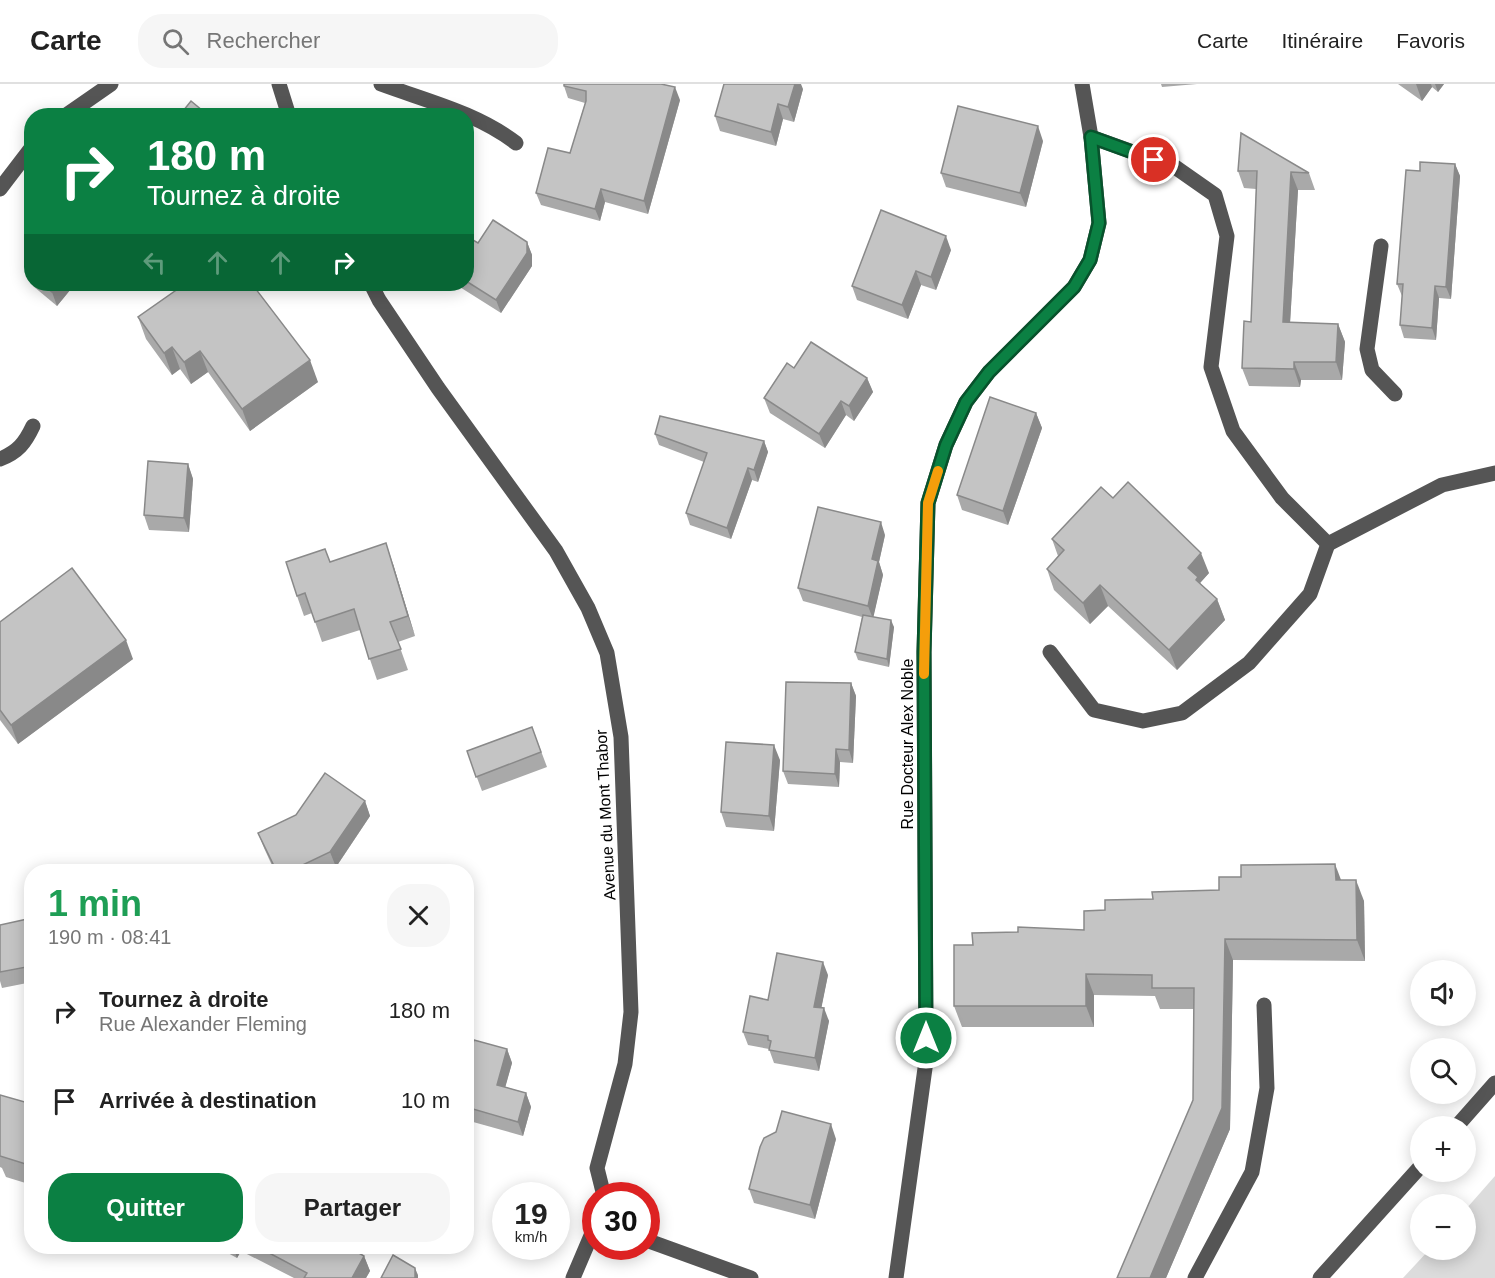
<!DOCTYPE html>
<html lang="fr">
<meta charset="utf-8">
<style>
body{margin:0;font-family:Helvetica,sans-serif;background:#f6f6f6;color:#222;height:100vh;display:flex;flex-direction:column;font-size:22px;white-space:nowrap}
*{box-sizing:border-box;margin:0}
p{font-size:20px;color:#767676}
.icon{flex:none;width:33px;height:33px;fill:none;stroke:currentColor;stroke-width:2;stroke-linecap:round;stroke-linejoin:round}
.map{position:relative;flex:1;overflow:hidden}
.details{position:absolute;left:24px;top:780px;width:450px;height:390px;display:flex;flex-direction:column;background:#fff;border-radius:24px;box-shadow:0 3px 15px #0003}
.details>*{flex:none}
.hud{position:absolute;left:24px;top:24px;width:450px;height:183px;border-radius:24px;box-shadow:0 3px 15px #0003;background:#0b8043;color:#fff;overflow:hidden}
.controls{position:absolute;left:1410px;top:876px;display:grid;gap:12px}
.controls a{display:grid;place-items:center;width:66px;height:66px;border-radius:50%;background:#fff;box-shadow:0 3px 15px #0003;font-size:30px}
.speed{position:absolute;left:492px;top:1098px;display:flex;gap:12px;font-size:30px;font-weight:700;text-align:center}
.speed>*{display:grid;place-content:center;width:78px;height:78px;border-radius:50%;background:#fff;box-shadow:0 3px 15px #0003;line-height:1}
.speed small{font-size:15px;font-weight:400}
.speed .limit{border:9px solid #d22;background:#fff;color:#111}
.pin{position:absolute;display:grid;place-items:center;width:51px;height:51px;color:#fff;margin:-26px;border:3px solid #fff;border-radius:50%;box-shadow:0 2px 6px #0007}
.me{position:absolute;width:66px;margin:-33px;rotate:0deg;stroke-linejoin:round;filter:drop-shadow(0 0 4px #0008)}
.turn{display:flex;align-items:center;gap:21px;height:126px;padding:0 24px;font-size:27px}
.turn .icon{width:78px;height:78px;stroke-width:2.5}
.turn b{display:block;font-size:42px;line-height:51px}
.lanes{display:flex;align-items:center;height:57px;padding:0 24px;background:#0003;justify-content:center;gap:30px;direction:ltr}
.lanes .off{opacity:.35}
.round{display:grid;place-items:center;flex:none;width:63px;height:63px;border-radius:24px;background:#f6f6f6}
.summary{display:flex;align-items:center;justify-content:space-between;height:102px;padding:0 24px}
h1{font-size:36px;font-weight:700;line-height:45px;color:#1e9e55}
.cta{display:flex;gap:12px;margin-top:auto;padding:12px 24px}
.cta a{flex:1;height:69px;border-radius:24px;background:#0b8043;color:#fff;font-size:24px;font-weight:700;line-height:69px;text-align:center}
.cta a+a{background:#f6f6f6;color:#222}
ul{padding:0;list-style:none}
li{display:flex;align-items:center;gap:18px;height:90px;padding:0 24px}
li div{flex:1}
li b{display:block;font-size:22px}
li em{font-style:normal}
header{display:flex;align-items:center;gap:36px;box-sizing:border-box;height:84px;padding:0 30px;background:#fff;border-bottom:2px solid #e0e0e0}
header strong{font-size:28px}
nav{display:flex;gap:33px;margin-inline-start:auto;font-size:21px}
.search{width:420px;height:54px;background:#f6f6f6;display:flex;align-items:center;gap:15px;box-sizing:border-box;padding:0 21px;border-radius:24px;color:#767676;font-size:22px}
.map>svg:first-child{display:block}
.pitch{fill:#dcdcdc}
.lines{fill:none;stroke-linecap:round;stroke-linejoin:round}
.minor{stroke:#555;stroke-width:15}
.wall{fill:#a9a9a9}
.shaded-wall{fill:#898989}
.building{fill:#c4c4c4;stroke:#898989;stroke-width:1.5}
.route-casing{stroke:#07532c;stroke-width:15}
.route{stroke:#0b8043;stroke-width:10}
.slow{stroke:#f59e0b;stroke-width:10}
.labels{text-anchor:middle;stroke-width:5;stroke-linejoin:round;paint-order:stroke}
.street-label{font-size:16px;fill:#000;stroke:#fff}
</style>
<header>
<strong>Carte</strong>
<div class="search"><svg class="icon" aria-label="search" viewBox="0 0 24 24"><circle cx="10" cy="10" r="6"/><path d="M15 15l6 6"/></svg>Rechercher</div>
<nav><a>Carte</a><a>Itinéraire</a><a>Favoris</a></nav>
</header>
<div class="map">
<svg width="1495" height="1194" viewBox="0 0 1495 1194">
<rect width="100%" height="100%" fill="#fff"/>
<polygon class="pitch" points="1495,1092 1495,1194 1403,1194 1429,1166 1466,1166 1466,1125"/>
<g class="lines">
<g class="minor">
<polyline points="279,0 289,32"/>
<path d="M 381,0 C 427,17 477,29 516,59"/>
<polyline points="65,32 111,0"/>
<polyline points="0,105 32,63"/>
<polyline points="1381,162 1367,265 1372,286 1395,310"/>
<polyline points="371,200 379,216 438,304 556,467 588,524 607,569 621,653 631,928 625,980 597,1084 604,1112"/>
<path d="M 0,375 C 18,368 25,359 33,342"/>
<polyline points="1328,460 1442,401 1495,389"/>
<polyline points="1050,568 1094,626 1143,637 1182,629 1249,579 1310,510 1328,460 1282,414 1233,347 1211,283 1227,152 1215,111 1175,83 1091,53"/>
<polyline points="1457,1042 1495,999"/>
<polyline points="646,1156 751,1194"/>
<polyline points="573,1194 596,1140"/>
<polyline points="896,1194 926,977 924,568 928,419 946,361 966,318 989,288 1074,203 1090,176 1099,139 1091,53 1082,0"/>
<polyline points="1195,1194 1252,1088 1267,1004 1264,921"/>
<polyline points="1320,1194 1420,1083"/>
</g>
</g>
<g class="wall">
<polygon points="1161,0 1197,0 1162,3"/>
<polygon points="1398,0 1444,0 1438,8 1432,3 1422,17"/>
<polygon points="564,2 680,16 648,130 605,118 600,137 541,121 536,109 570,69 585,19 568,14"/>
<polygon points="803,5 794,38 783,35 776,62 720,47 715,32"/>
<polygon points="1043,57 1026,123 946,103 941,89"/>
<polygon points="1455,80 1460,92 1451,215 1439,214 1436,256 1404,254 1400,241 1402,212 1397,200"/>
<polygon points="1238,87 1309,89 1315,106 1298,106 1290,239 1338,240 1345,258 1342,296 1301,296 1300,303 1249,302 1242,284 1251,238 1256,105 1244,104"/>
<polygon points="466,154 478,159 527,158 532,171 532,182 501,229 455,200 466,200"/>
<polygon points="951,166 936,206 921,201 908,235 857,216 852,202"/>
<polygon points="32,182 32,199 27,187"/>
<polygon points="32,200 75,200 57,222 33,202"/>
<polygon points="138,233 318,298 250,347 208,288 191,300 180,285 172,291 146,255"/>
<polygon points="794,284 867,294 873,308 854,337 846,331 825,364 770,329 764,314"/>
<polygon points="1036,329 1042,344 1008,441 962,426 957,411"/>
<polygon points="655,350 764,357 768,368 758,398 752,396 731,455 690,441 686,429 704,378 659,361"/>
<polygon points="188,380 193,395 189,448 149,446 144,431"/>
<polygon points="1113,414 1209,489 1200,499 1217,515 1225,536 1177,586 1108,522 1090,540 1054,506 1047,485 1058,472 1052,455"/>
<polygon points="885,451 879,478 883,491 873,533 894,543 889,583 858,576 855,568 862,533 803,517 798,504"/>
<polygon points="330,478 393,480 415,552 398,558 408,586 377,596 360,546 322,558 312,529 304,532 297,512"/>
<polygon points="0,538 133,575 18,660 0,636"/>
<polygon points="851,599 856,612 853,679 840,678 839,703 788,700 783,687"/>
<polygon points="532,643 547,683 482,707 467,667"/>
<polygon points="780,676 774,747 726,743 721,728"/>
<polygon points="365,717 370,732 336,783 325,788 275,788 264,764 258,749 296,731"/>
<polygon points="1241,793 1341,796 1364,817 1365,877 1233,876 1230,1045 1166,1194 1117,1194 1193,1016 1194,925 1160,925 1155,912 1094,911 1094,943 962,943 954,922 973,861 1018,848 1084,846 1105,826 1153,815 1219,806"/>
<polygon points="32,834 32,898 2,904 0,897 0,841"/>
<polygon points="828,891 821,924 829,937 819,987 774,979 769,965 748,961 743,948 768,916"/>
<polygon points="507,965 512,979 505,1003 526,1009 531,1023 523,1052 466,1036 466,981"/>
<polygon points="0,1011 32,1020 32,1101 6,1093 2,1084 0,1083"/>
<polygon points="836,1055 815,1135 754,1119 749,1105"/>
<polygon points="215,1162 347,1162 364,1172 370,1187 366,1194 294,1194 241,1167 237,1174"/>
</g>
<g class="shaded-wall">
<polygon points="795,0 801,0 803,5 794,38 788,23"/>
<polygon points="1416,0 1431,0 1432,3 1422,17"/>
<polygon points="1435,0 1444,0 1438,8"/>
<polygon points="675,3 680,16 648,130 644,117"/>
<polygon points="778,20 783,35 776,62 771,48"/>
<polygon points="1038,42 1043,57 1026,123 1020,109"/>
<polygon points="1455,80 1460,92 1451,215 1446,203"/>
<polygon points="1291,88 1298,106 1289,256 1283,238"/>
<polygon points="601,105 605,118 600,137 595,125"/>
<polygon points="946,152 951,166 936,206 931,193"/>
<polygon points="527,158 532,171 532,182 501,229 496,216"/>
<polygon points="916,187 921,201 908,235 902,221"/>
<polygon points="59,200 75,200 57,222 52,208"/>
<polygon points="1435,202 1439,214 1436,256 1432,244"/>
<polygon points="1338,240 1345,258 1342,296 1336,278"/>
<polygon points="172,263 180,285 172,291 164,269"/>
<polygon points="200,267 208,288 191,300 184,278"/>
<polygon points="310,276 318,298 250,347 242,325"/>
<polygon points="1294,278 1301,296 1300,303 1294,285"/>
<polygon points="867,294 873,308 854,337 849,322"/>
<polygon points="841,317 846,331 825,364 819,350"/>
<polygon points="1036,329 1042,344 1008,441 1003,427"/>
<polygon points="764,357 768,368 758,398 754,386"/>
<polygon points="188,380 193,395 189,448 184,434"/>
<polygon points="748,384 752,396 731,455 727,444"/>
<polygon points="881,438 885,451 879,478 883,491 873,535 868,522 872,475"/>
<polygon points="386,459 393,480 415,552 408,532"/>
<polygon points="1201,469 1209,489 1200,499 1206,514 1188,484"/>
<polygon points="1100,501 1108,522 1090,540 1083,519"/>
<polygon points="1217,515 1225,536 1177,586 1169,566"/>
<polygon points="891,536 894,543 889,583 887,575"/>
<polygon points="126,556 133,575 18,660 11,641"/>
<polygon points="851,599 856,612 853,679 849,666"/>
<polygon points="774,661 780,676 774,747 769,732"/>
<polygon points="836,665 840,678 839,703 835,690"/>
<polygon points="365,717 370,732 336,783 330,768"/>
<polygon points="1335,780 1343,801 1336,796"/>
<polygon points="1356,796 1364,817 1365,877 1357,856"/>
<polygon points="1225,855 1233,876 1230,1045 1166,1194 1150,1194 1222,1024"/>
<polygon points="823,878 828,891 819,936 814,923"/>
<polygon points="1086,890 1094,911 1094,943 1086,922"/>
<polygon points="824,924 829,937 819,987 815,974"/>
<polygon points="507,965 512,979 502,1015 497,1001"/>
<polygon points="526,1009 531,1023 523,1052 518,1038"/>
<polygon points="831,1040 836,1055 815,1135 810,1121"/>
<polygon points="233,1162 239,1162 241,1167 237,1174"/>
<polygon points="364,1172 370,1187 366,1194 352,1194"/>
<polygon points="415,1184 418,1191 418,1194 415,1194"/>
</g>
<g class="building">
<polygon points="564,0 661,0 675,3 644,117 601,105 595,125 536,109 548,64 570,69 586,17 586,7 564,2"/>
<polygon points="724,0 795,0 788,23 778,20 771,48 715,32"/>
<polygon points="191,17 209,32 179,32"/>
<polygon points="958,22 1038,42 1020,109 941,89"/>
<polygon points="1241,49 1309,89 1291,88 1283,238 1338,240 1336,278 1294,278 1294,285 1242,284 1244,237 1251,238 1257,87 1238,87"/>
<polygon points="1420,78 1455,80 1446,203 1435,202 1432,244 1400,241 1403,200 1397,200 1406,86 1420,87"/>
<polygon points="881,126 946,152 931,193 916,187 902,221 852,202"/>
<polygon points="493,136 527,158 527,169 496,216 466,197 466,154 468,153 478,159"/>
<polygon points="32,182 32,191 27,187"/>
<polygon points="42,200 59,200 52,208"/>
<polygon points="185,200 252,200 310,276 242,325 200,267 184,278 172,263 164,269 138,233"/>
<polygon points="811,258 867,294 849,322 841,317 819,350 764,314 787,279 794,284"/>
<polygon points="990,313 1036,329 1003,427 957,411"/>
<polygon points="660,332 764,357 754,386 748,384 727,444 686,429 707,369 655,350"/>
<polygon points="148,377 188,380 184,434 144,431"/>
<polygon points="1128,398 1201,469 1188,484 1198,493 1196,496 1217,515 1169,566 1100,501 1083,519 1047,485 1064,466 1052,455 1101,403 1113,414"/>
<polygon points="818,423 881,438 872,475 878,477 868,522 798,504"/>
<polygon points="386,459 408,532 390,538 401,565 369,575 354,525 315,538 305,509 297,512 286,478 325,465 330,478"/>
<polygon points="72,484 126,556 11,641 0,626 0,538"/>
<polygon points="863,531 891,536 887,575 855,568"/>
<polygon points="786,598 851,599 849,666 836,665 835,690 783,687"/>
<polygon points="532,643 541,668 476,693 467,667"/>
<polygon points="726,658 774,661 769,732 721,728"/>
<polygon points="325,689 365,717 330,768 288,788 277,788 258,749 296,731"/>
<polygon points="1335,780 1336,796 1356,796 1357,856 1225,855 1222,1024 1150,1194 1117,1194 1193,1016 1194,904 1152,904 1152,891 1086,890 1086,922 954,922 954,861 973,861 972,849 1018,848 1018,843 1084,846 1084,827 1105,826 1105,816 1153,815 1152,808 1219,806 1219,793 1241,793 1241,781"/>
<polygon points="32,834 32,882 0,888 0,841"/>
<polygon points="777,869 823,878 814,923 824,924 815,974 769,966 771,957 768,956 768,952 743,948 750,912 768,916"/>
<polygon points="474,956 507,965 497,1001 526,1009 518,1038 466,1023 466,981 467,981"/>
<polygon points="0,1011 32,1020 32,1082 0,1072"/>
<polygon points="782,1027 831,1040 810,1121 749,1105 760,1063 764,1054 776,1048"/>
<polygon points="256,1162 347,1162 364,1172 352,1194 304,1194 307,1189"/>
<polygon points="393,1171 415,1184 415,1194 381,1194"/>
</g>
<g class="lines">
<defs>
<polyline id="route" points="926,954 924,568 928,419 946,361 966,318 989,288 1074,203 1090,176 1099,139 1091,53 1154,76"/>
</defs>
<use href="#route" class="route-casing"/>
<use href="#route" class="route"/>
<polyline class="slow" points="924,590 928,419 938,387"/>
</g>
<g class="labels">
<g class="street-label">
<text transform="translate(907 660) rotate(-90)" y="6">Rue Docteur Alex Noble</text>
<text transform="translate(605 731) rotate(-93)" y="6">Avenue du Mont Thabor</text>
</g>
</g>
</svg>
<div class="controls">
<a><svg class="icon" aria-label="sound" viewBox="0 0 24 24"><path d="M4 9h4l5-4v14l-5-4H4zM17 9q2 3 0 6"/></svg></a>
<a><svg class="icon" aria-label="search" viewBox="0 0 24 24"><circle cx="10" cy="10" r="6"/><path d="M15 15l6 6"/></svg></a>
<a>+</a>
<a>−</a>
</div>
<div class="speed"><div>19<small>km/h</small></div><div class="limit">30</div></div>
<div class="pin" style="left:1154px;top:76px;background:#d93025"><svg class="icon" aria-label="arrive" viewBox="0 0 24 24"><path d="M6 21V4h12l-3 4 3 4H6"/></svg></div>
<svg class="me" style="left:926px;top:954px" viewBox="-20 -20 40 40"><circle r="17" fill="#0b8043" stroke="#fff" stroke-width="3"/><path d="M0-11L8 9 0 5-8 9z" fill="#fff"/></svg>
<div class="hud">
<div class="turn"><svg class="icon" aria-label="right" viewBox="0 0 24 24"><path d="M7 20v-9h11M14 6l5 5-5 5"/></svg><div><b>180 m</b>Tournez à droite</div></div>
<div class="lanes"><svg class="icon off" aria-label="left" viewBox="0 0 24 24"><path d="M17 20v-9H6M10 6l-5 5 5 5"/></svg><svg class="icon off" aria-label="ahead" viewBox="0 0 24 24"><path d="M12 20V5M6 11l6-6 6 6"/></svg><svg class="icon off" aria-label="ahead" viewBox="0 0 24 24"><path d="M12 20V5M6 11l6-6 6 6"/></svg><svg class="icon" aria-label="right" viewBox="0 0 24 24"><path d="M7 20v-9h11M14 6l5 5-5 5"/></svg></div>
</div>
<section class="details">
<div class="summary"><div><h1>1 min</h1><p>190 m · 08:41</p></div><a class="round"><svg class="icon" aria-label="close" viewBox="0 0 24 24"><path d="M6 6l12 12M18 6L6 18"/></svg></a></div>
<ul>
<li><svg class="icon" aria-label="right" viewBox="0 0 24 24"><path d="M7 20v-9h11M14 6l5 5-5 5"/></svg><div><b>Tournez à droite</b><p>Rue Alexander Fleming</p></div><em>180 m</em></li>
<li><svg class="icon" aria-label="arrive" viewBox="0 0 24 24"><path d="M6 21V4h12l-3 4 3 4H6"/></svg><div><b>Arrivée à destination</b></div><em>10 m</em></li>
</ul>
<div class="cta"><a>Quitter</a><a>Partager</a></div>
</section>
</div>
